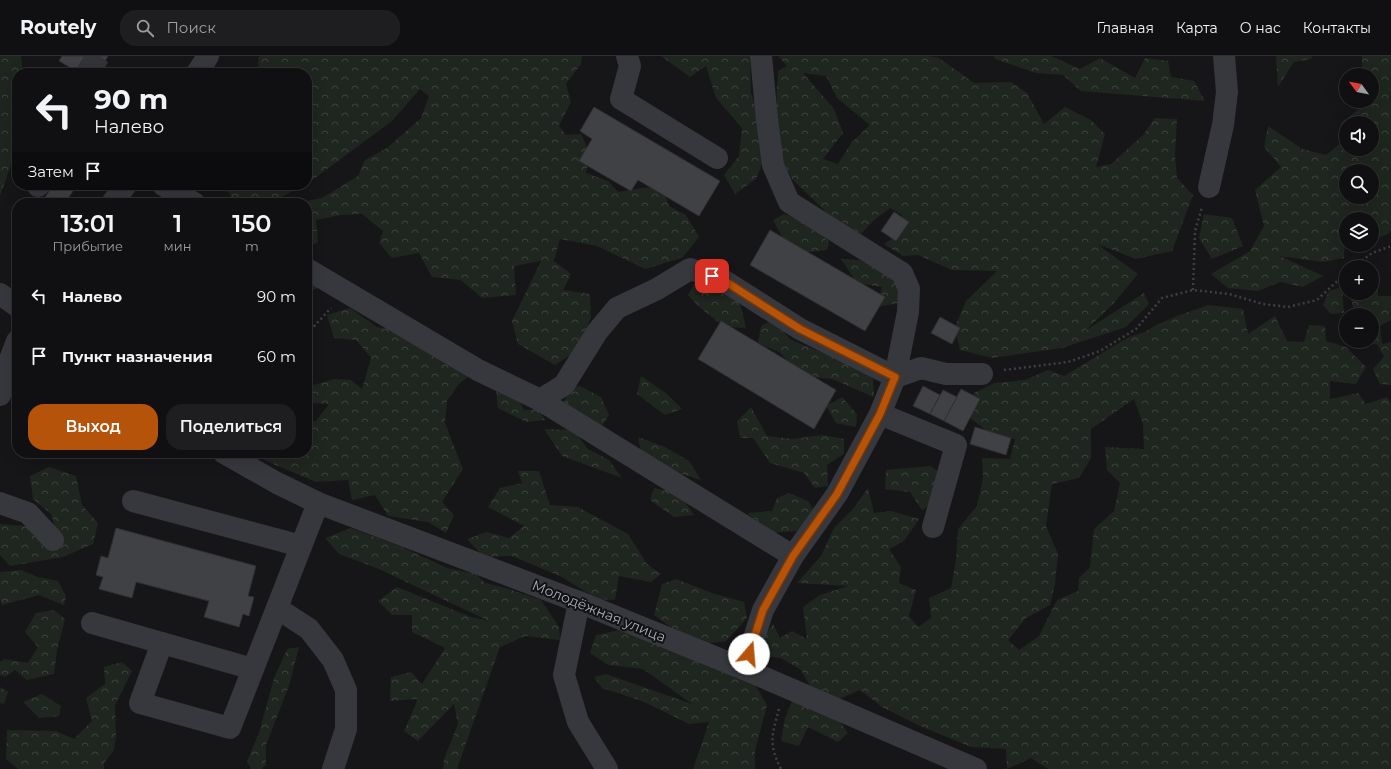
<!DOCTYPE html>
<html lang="ru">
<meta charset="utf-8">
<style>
body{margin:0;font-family:Montserrat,sans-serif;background:#1e1e20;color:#f1f3f6;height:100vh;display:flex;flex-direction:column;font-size:15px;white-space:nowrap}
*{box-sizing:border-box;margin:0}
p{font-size:13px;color:#9c9d9f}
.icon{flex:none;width:22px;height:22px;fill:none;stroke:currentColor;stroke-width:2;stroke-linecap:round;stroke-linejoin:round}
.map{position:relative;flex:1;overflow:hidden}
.panel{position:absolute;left:12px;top:142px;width:300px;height:260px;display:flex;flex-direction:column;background:#101012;border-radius:16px;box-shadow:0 4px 16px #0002,0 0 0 1px #303032}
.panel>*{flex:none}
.hud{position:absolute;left:12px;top:12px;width:300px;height:122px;border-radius:16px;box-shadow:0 4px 16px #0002,0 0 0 1px #303032;background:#101012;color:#f1f3f6;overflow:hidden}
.needle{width:26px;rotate:302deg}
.controls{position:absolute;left:1339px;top:12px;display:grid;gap:8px}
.controls a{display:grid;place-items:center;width:40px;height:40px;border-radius:50%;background:#101012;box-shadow:0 4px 16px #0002,0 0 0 1px #303032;font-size:20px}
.pin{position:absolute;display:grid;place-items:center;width:34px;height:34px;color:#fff;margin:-17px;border-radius:8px;box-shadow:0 2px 6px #0006}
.me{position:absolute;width:44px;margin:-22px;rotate:18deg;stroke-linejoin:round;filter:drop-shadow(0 0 3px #0008)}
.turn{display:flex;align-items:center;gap:14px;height:84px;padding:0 16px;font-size:18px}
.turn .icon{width:52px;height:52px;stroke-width:2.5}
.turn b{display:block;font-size:28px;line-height:34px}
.then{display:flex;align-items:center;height:38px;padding:0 16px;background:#0003;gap:8px;font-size:15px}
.eta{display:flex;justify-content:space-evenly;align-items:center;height:68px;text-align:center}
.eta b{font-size:24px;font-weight:600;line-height:28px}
.primary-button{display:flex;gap:8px;margin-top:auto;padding:8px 16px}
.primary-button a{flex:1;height:46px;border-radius:16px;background:#b45309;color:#fff;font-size:16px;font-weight:600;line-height:46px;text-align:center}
.primary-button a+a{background:#1e1e20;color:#f1f3f6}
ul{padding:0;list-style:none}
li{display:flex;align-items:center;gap:12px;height:60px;padding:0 16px}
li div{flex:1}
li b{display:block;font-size:15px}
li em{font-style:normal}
header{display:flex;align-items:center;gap:24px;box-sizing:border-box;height:56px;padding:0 20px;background:#101012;border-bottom:1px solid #303032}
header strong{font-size:19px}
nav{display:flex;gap:22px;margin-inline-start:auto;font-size:14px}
.search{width:280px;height:36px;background:#1e1e20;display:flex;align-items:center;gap:10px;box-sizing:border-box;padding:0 14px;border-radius:16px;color:#9c9d9f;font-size:15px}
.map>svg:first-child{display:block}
.forest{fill:url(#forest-crowns);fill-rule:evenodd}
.building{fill:#404145;stroke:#303034}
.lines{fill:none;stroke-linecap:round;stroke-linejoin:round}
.minor-tunnel{stroke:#333438;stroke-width:22;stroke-dasharray:22 11;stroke-linecap:butt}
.path{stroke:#3d3f44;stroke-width:2.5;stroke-dasharray:2 3;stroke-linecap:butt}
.minor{stroke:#37383d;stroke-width:22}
.route-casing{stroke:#753606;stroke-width:10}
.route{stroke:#b45309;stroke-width:7}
.labels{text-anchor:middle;stroke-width:4;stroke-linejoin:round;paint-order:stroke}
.street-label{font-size:14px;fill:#a8adb8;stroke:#111113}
</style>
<header>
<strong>Routely</strong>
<div class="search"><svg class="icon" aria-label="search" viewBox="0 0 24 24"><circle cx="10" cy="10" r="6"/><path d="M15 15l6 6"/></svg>Поиск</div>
<nav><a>Главная</a><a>Карта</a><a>О нас</a><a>Контакты</a></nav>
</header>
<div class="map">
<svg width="1391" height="713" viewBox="0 0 1391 713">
<defs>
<pattern id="forest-crowns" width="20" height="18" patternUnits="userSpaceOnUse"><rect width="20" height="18" fill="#1e261f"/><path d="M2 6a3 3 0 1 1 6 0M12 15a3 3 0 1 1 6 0" fill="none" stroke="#3c433d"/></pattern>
</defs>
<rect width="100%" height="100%" fill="#161618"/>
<g class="forest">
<polygon points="0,0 21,0 23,17 17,17 17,92 0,140"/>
<polygon points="260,0 582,0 581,8 566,28 571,46 559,70 566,79 581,78 590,98 586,117 608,125 618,136 641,132 662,131 669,150 686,159 699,181 682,202 645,213 597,190 560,183 554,205 571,218 563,234 590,238 591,261 578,294 555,309 518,288 512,265 541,205 514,210 516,239 482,242 461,224 432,221 419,197 392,202 379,187 383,175 362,158 341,159 316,164 318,186 307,192 307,147 303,147 306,145 322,142 358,120 365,104 387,92 421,62 429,40 420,33 392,65 307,128 307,17 259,17 258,2"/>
<polygon points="661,0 750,0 751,37 762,71 766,98 756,123 735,138 724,119 739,100 742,72 716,42 706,10 690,21"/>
<path d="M 778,0 L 928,0 L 939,2 L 974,27 L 1011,26 L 1027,37 L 1044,68 L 1065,51 L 1091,64 L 1105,78 L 1096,111 L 1111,108 L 1143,79 L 1155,62 L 1177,63 L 1175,100 L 1177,122 L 1193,139 L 1172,195 L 1136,203 L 1097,188 L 1138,218 L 1114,247 L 1085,275 L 1144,237 L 1149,248 L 1126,271 L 1062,292 L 992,302 L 960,294 L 955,271 L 966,245 L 997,215 L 952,214 L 918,199 L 903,200 L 884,188 L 901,177 L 902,159 L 890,152 L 873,165 L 861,178 L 827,157 L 792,123 L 774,86 L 778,15 L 787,10 ZM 803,17 L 826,20 L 837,42 L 870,69 L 852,86 L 838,108 L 823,103 L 843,77 L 834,53 Z"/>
<polygon points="994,0 1051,0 1080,13 1100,2 1135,22 1145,2 1168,5 1171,21 1194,25 1205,45 1081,35 1063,19 1036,17 995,3"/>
<polygon points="1276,0 1312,0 1311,3 1294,6 1278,31"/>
<path d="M 1362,0 L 1391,0 L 1391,174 L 1388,178 L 1372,184 L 1372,163 L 1346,163 L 1344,202 L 1323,206 L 1280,200 L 1323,220 L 1303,231 L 1280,226 L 1258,235 L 1228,232 L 1211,218 L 1250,195 L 1264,170 L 1255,134 L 1281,111 L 1264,91 L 1268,70 L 1302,93 L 1326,99 L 1342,86 L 1341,67 L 1364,49 L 1364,45 L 1372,45 L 1372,19 L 1362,19 ZM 1346,67 L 1372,67 L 1372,93 L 1346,93 ZM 1346,115 L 1372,115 L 1372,141 L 1346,141 Z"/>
<polygon points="190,129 304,129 270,147 233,147 229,136 206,131"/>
<polygon points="784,158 808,165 829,186 827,194 808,196 782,181 773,164"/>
<polygon points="1204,158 1232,162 1243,190 1212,203 1199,182"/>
<polygon points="841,203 860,204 904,229 899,247 877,251 882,231 857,227"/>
<polygon points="1378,213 1378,240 1391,240 1391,264 1380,270 1382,288 1391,286 1391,329 1380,328 1373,313 1384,301 1377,288 1358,290 1354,285 1372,285 1372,259 1353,259 1354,256 1350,237 1372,237 1372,217"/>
<polygon points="307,219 322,230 307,237"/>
<polygon points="696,225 722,234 739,243 746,272 725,271 699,251 688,239"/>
<polygon points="1342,231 1344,257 1331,258 1323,249 1329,235"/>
<path d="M 1208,249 L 1243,253 L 1248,278 L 1275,260 L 1287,285 L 1304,286 L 1309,269 L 1325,270 L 1326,285 L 1346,291 L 1366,311 L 1356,328 L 1330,325 L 1330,343 L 1358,337 L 1366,348 L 1387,341 L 1391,347 L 1391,713 L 1048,713 L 1031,702 L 1007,713 L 1006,693 L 971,691 L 920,670 L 882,651 L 860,634 L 839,643 L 812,634 L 801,614 L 781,602 L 764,600 L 761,585 L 773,568 L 780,582 L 792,575 L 807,583 L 803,551 L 820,539 L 848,530 L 797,527 L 821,500 L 834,472 L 853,453 L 868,432 L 874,457 L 891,455 L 919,463 L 904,485 L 889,493 L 901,511 L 899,527 L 916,534 L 909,560 L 918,571 L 931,562 L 929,542 L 951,532 L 956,504 L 958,473 L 977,450 L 983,422 L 982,402 L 1010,403 L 1015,383 L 989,376 L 967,360 L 974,337 L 994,327 L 1025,324 L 1048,314 L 1064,320 L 1129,281 L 1145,276 L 1156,269 L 1177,260 ZM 1134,343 L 1143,368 L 1144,393 L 1105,391 L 1107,414 L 1120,427 L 1114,455 L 1094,473 L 1090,511 L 1079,522 L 1078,535 L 1057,544 L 1039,580 L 1019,594 L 1008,584 L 1026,562 L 1050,549 L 1055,528 L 1058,498 L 1046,470 L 1052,428 L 1079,422 L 1091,402 L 1091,373 Z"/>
<polygon points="350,252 377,271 397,275 472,317 458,329 447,345 445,366 450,380 463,413 442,446 454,459 446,477 428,466 388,460 375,439 352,444 348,424 316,426 273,408 251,397 307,397 307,365 316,365 329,348 310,347 307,331 334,323 351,324 362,333 371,302 356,284 334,282 327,259"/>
<polygon points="773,264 791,284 826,298 873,322 874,341 832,323 803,320 779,296 758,287 761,270"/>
<polygon points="641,320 667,338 682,353 665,359 637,338"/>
<polygon points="580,330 601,341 609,359 600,373 562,351 570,332"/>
<polygon points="496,333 518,342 524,354 539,353 545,364 526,366 498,352"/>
<polygon points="842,341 857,358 856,371 836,367 826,350"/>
<polygon points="751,351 767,380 792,383 823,379 844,383 844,398 827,409 828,430 815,432 804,417 770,407 753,382 740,382 737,365"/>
<polygon points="544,373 573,374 588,393 609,404 622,422 562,400"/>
<polygon points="638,381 665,391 689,405 701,424 662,412 641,396"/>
<polygon points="930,410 945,419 939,443 922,454 910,436 885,433 886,414"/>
<polygon points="49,411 76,420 82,449 98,467 93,488 63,501 10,510 0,499 0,468 24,470 44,479 57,478 51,458 33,443 30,420"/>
<polygon points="518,415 539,415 550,449 578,451 628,478 647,508 661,518 651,526 619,520 615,544 597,543 562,521 512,500 484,501 467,483 487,476 509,482 524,470 488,451 500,432 522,427"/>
<polygon points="654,432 679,437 694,459 674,461 650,444"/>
<polygon points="789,437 808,445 813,453 797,475 771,477 747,457 772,455 777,442"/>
<polygon points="351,472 402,491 447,512 476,518 485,527 506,532 541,544 559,571 560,584 525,580 500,591 457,713 443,713 444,703 458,668 454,648 418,685 404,675 418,643 390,645 391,621 411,616 422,628 445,592 412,576 412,559 392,559 378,545 397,531 471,561 489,565 379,513 339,498 325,482"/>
<polygon points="21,514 38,521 58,525 66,540 64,549 39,539 2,549 0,543 0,516"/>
<polygon points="676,523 712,537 744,546 747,562 726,585 696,589 654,559 662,528"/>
<polygon points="54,554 65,563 57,594 54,618 27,624 15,614 5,621 0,619 0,606 4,603 28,607 38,591 25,576 36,557"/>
<polygon points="629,572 754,627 767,649 755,695 755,713 693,713 709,666 689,668 642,645 602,632 594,621 606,618 692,648 643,613 608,609 590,597 596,579"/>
<polygon points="299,591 289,630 266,689 266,709 262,713 251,713 247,705 259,677 274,622 287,593"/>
<polygon points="122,606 132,615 115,649 116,680 114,694 104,707 104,713 18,713 6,703 7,674 56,675 74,683 92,665 86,642 105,628 104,611"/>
<polygon points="0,631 8,636 4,648 0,647"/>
<polygon points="42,638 61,650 59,660 39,662 23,646"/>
<polygon points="794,640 833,656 848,677 838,686 808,671 799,690 781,685 785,662"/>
</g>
<g class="building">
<polygon points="62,0 85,0 76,15 59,5"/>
<polygon points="85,0 108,0 98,17 80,17 76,15"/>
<polygon points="594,51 720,125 699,160 638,124 631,135 579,105 592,83 580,75"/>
<polygon points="53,129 77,129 65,147 50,147 44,143"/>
<polygon points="894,156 909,166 896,185 881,175"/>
<polygon points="770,174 885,241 865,275 750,209"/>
<polygon points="940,261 960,272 952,288 931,277"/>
<polygon points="721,265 836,334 814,373 698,303"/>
<polygon points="923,330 940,339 930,358 913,350"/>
<polygon points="961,333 980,343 963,375 944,365"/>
<polygon points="943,334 957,341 944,365 930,358"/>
<polygon points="975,371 1011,382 1006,399 970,388"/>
<polygon points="116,472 256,510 248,540 254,541 249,560 243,558 239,571 204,561 209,545 136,526 132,542 99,533 103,521 96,519 101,500 108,502"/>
</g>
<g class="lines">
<polyline class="minor-tunnel" points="88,17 99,0"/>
<g class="path">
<polyline points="1354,211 1372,197 1391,190"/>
<polyline points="1193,234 1195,175 1202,151"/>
<polyline points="307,278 331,252"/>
<polyline points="1004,314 1068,306 1100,295 1136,273 1162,242 1193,234 1229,238 1263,248 1288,251 1317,244 1346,217"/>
<path d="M 779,653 C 772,679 768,687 781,713"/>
</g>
<g class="minor">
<polyline points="627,0 630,10 621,43 717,102"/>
<polyline points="197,17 208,0"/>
<polyline points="163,129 194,147"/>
<polyline points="38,130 39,129"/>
<polyline points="1209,131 1223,69 1227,36 1224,0"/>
<polyline points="112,147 126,129"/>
<polyline points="307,213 478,314 540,344 793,500"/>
<polyline points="0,238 17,250"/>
<polyline points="0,339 9,306 17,285"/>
<polyline points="540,344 564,329 597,276 617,252 657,233 690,213 723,224 800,273 895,321 921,312 946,318 982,318"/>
<polyline points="880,358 956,389 933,471"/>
<polyline points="224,397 277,427 318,447 579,546 744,613 976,713"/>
<polyline points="133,445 301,490"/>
<polyline points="0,447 28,457 53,484"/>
<polyline points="579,546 564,619 578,666 607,713"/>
<polyline points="277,552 309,573 333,604 346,634 346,673 333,713"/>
<polyline points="92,567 253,613"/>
<polyline points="162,587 140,647 230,672 318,447"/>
<polyline points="744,613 763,554 793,500 837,438 880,358 895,321 908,256 909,233 902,217 789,146 773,109 767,64 761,0"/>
</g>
</g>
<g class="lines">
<defs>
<polyline id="route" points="712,220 723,224 800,273 895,321 880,358 837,438 793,500 763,554 749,598"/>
</defs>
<use href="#route" class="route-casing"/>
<use href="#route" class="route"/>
</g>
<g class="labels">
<g class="street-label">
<text transform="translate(599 555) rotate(22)" y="5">Молодёжная улица</text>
</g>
</g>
</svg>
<div class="controls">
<a><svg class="needle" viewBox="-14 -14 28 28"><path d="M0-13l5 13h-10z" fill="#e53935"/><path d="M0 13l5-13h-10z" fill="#9c9d9f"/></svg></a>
<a><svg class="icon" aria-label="sound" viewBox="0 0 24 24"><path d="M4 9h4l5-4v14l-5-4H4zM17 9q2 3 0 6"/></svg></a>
<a><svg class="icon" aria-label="search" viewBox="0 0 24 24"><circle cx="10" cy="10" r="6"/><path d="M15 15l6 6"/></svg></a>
<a><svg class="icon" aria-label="layers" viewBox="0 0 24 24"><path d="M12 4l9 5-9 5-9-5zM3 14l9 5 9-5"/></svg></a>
<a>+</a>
<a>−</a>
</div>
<div class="pin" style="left:712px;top:220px;background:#d93025"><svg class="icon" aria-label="arrive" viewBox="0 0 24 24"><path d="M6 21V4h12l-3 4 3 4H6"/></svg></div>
<svg class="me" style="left:749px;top:598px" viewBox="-20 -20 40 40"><circle r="19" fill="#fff"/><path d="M0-13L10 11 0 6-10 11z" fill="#b45309"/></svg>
<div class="hud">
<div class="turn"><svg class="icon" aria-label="left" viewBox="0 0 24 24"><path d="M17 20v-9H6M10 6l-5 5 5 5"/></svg><div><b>90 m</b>Налево</div></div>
<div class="then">Затем<svg class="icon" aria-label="arrive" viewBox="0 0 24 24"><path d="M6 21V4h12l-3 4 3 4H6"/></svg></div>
</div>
<section class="panel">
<div class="eta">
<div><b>13:01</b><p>Прибытие</p></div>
<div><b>1</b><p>мин</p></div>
<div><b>150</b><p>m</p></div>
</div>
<ul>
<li><svg class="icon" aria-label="left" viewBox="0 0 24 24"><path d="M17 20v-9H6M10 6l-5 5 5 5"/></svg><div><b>Налево</b></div><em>90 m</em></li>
<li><svg class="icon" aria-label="arrive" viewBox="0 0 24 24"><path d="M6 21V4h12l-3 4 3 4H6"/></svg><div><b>Пункт назначения</b></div><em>60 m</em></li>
</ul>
<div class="primary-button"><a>Выход</a><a>Поделиться</a></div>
</section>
</div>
